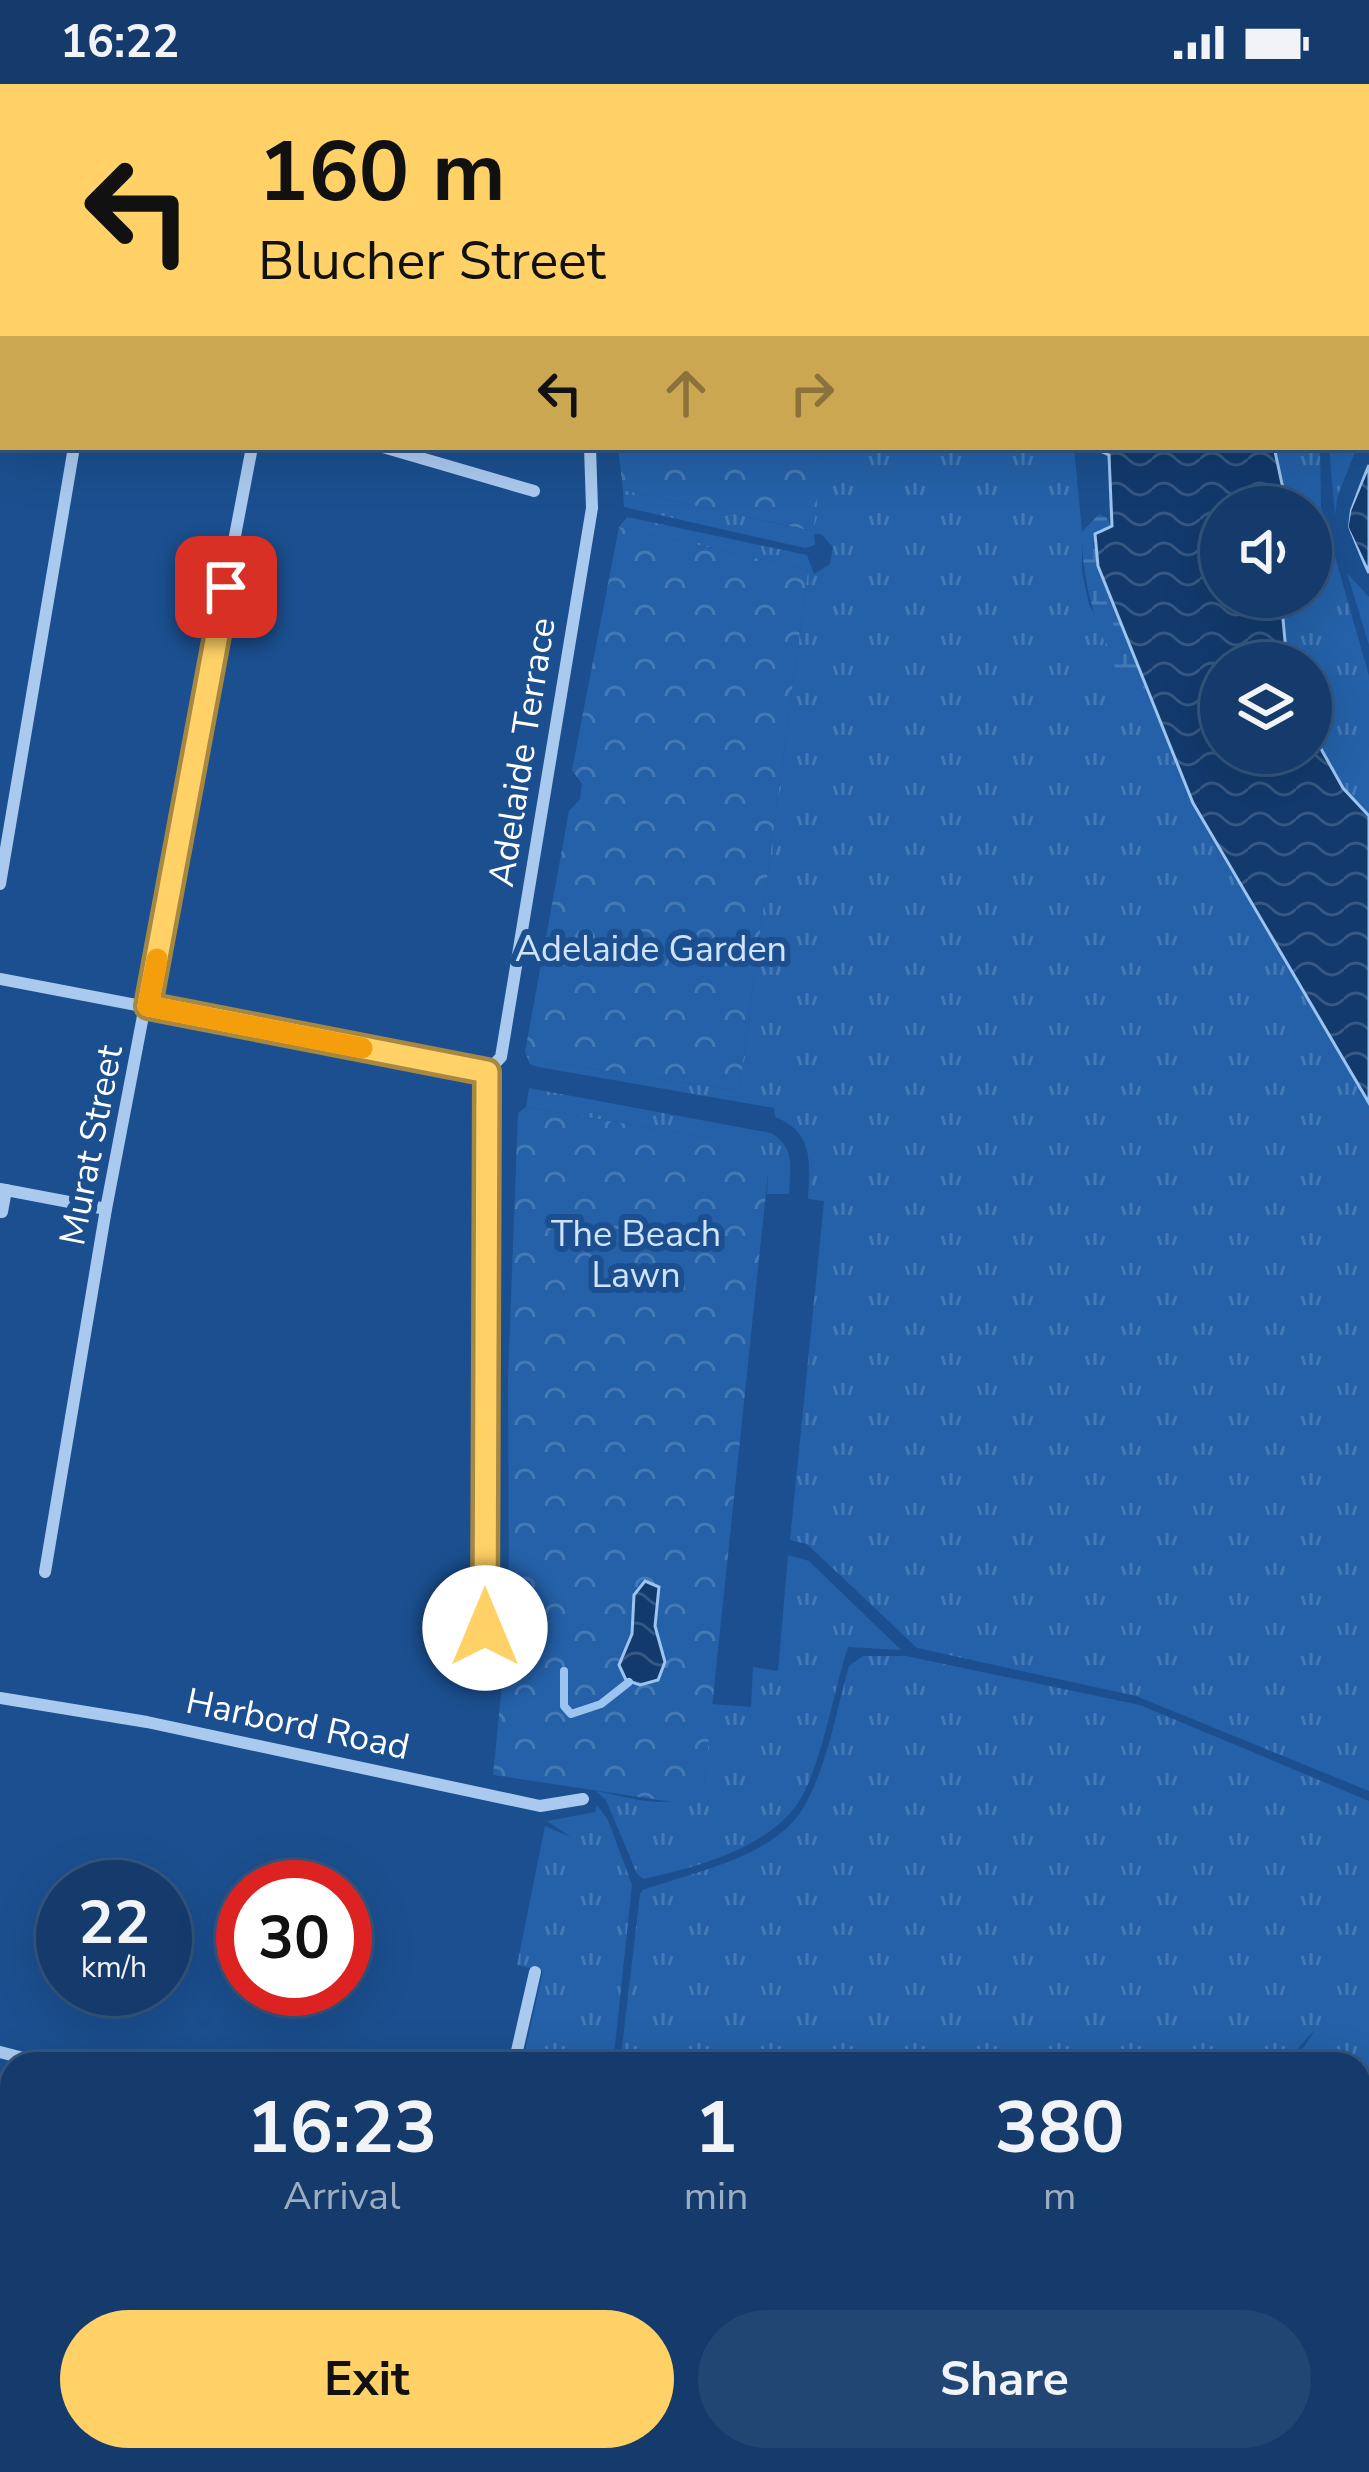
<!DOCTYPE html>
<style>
body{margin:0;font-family:"Nunito Sans",sans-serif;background:#214673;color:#f1f3f6;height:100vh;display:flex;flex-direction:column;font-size:45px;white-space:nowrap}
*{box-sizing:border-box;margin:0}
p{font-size:39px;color:#9dadc1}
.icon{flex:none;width:66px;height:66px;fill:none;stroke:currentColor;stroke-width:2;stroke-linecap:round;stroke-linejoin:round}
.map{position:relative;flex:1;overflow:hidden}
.details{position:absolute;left:0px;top:1968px;width:1371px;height:420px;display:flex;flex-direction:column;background:#143b6b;border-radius:36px 36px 0 0;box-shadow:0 12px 48px #0002,0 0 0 3px #33557e}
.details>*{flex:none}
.guide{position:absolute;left:0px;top:0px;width:1371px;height:366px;box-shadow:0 12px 48px #0002,0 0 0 3px #33557e;background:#ffd166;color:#111;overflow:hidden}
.tools{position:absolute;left:1200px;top:402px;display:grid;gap:24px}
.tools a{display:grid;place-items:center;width:132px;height:132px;border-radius:50%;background:#143b6b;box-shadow:0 12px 48px #0002,0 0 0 3px #33557e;font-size:60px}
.speed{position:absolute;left:36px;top:1776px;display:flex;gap:24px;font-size:60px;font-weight:700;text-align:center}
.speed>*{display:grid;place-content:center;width:156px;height:156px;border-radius:50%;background:#143b6b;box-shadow:0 12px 48px #0002,0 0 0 3px #33557e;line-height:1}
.speed small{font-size:30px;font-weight:400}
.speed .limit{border:18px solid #d22;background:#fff;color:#111}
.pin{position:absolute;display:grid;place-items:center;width:102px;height:102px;color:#fff;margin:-51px;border-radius:24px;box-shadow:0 6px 18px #0006}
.me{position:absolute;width:132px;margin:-66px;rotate:0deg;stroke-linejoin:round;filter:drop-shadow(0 0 9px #0008)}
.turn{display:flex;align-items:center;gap:42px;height:252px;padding:0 60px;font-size:54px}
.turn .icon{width:156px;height:156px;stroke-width:2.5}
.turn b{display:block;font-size:84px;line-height:102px}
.lanes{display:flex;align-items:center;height:114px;padding:0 60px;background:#0003;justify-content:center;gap:60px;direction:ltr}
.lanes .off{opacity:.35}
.eta{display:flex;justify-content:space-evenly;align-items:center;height:204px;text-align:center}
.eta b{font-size:72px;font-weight:700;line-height:84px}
.cta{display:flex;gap:24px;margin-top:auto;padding:24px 60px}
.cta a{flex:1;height:138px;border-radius:72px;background:#ffd166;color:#111;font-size:48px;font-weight:700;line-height:138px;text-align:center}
.cta a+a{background:#214673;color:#f1f3f6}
.status{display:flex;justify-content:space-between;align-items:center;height:84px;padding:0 60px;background:#143b6b;direction:ltr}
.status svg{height:33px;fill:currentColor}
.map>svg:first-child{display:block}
.grass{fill:url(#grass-tufts)}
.wetland{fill:url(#wetland-marsh)}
.park{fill:url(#park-crowns)}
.water{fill:url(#water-waves);stroke:#9cc4f0;stroke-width:3}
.pier{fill:#1b4f8f}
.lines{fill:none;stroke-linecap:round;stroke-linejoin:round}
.stream{stroke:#9cc4f0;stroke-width:8}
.street{stroke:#a9c9ee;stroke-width:12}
.secondary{stroke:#d6e6fa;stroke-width:24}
.route-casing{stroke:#a68842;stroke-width:30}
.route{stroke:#ffd166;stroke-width:21}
.slow{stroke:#f59e0b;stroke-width:21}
.labels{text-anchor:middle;stroke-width:12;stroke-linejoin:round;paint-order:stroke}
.street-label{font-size:36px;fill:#fff;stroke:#1b4f8f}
.park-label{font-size:36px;fill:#cfe3fa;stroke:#1b4f8f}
</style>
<div class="status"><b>16:22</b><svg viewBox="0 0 49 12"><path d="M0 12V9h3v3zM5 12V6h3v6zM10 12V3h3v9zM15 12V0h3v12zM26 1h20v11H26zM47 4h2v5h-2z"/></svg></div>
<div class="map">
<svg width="1369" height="2388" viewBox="0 0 1369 2388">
<defs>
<pattern id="grass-tufts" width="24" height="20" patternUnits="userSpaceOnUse" patternTransform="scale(3)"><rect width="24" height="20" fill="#2461a8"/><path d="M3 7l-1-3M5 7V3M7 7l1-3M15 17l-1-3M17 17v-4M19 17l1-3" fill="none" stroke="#4579b5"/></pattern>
<pattern id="wetland-marsh" width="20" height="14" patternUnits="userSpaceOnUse" patternTransform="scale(3)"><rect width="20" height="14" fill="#2461a8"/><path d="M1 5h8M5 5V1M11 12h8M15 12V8" fill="none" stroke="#4579b5"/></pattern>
<pattern id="park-crowns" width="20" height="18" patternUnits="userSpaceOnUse" patternTransform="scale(3)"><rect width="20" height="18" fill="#2461a8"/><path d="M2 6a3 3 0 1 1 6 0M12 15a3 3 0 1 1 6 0" fill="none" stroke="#4579b5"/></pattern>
<pattern id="water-waves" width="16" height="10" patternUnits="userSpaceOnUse" patternTransform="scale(3)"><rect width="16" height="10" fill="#123a6d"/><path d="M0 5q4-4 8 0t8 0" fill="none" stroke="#365883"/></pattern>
</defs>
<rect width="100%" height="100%" fill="#1b4f8f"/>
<g class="grass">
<polygon points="881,0 1105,0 880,3"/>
<path d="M 825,363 L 1074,363 L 1082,448 L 1082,488 L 1089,520 L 1141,617 L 1148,612 L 1206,745 L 1369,1019 L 1369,1707 L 1136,1612 L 917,1564 L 807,1460 L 790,1456 L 824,1117 L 808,1115 C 810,1079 814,1048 775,1033 L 774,1024 L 538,983 L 530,980 L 525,968 L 541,977 L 739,1007 L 808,486 L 619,443 L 627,433 L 807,471 L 814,490 L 830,480 L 833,463 L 821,450 L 814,450 L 815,461 L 805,464 L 624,423 L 623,406 L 812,447 Z"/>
<polygon points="1274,363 1320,363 1321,423 1369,592 1369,732 1343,704 1311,647 1311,579 1287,579 1281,513 1311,513 1311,423 1287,423"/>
<polygon points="1329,363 1357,363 1338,411 1335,431"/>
<polygon points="1347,489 1369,513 1369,561"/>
<path d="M 529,1004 L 771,1049 C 796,1063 790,1086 789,1110 L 767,1110 L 768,1089 L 728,1057 L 526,1023 Z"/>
<path d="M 788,1471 L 809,1477 L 901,1566 L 848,1563 C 834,1606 822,1679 800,1716 C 770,1764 695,1784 643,1795 L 637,1790 L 606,1716 L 596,1707 C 631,1713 679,1732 704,1700 L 712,1620 L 751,1623 L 753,1583 L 778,1587 Z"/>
<path d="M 863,1572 L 906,1572 L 1140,1621 L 1369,1717 L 1369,2041 L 1359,2039 L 1359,1980 L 1276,1980 L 1304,1963 L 1315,1946 L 1297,1965 L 1272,1980 L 620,1980 L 640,1810 L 643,1806 C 694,1788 771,1774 802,1726 C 827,1685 836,1627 849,1582 Z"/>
<polygon points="597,1721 608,1736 632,1801 613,1980 522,1980 543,1887 517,1881 545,1742 571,1753 547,1737 595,1728"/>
<polygon points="1359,2112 1369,2124 1369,2189 1359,2210"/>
<path d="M 1369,2221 L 1369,2288 L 1363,2295 L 1369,2297 C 1366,2307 1366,2323 1367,2336 L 1359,2338 L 1359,2238 Z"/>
<polygon points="577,2376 1180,2376 1174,2388 574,2388"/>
<polygon points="1182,2376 1270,2376 1273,2378 1268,2388 1178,2388"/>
<polygon points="1291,2376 1347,2376 1340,2388 1280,2388"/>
</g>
<path class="wetland" d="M 1099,430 L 1106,433 L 1112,443 L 1098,446 L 1093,460 L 1148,612 L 1142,617 L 1129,612 C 1102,556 1082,511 1082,448 Z"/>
<g class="park">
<polygon points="647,0 881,0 647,3"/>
<polygon points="618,363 825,363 813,447 623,406"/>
<polygon points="619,443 808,486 739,1007 541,977 525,968 569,727 580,715 582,700 572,686"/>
<polygon points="526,1023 734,1058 750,1065 768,1089 704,1700 693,1713 679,1719 493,1691 509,1529 508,1294 518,1029"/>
</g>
<g class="water">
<polygon points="1091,363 1274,363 1287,423 1221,423 1221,513 1281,513 1287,579 1221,579 1221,669 1311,669 1311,647 1343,704 1369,732 1369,1019 1193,719 1098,482 1095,450 1112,442 1109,371"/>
<polygon points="1369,381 1369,489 1347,443 1350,426"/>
<polygon points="645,1497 659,1503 655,1542 665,1578 658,1596 640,1601 626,1596 619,1581 632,1550 634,1511"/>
</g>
<polygon class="pier" points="1369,375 1350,426 1348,443 1369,495 1357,483 1341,443 1344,423 1364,378"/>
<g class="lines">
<polyline class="stream" points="564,1587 564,1622 571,1630 601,1620 629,1598"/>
<g class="street">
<polyline points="291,0 305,3"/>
<polyline points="366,3 367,0"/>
<polyline points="445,3 445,0"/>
<polyline points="615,3 615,0"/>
<polyline points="0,281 3,275"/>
<polyline points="383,363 534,407"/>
<polyline points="0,800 74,363"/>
<polyline points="0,895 487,988"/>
<polyline points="487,988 501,973 592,424 590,363"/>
<polyline points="0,1105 106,1125"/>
<polyline points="2,1128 6,1106"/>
<polyline points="45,1488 106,1125 252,363"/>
<polyline points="485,1544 487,988"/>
<polyline points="0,1614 147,1638 540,1722 583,1715"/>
<polyline points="0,1968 47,1980"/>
<polyline points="514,1980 535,1888"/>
<polyline points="0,2338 12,2341"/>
<polyline points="138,2376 181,2388"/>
<polyline points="515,2388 519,2376"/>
</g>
<g class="secondary">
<polyline points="19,3 21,0"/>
<polyline points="0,47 3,40"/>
</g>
</g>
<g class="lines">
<defs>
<polyline id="route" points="226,503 148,922 487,988 485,1544"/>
</defs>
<use href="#route" class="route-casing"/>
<use href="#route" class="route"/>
<polyline class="slow" points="157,875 148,922 362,964"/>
</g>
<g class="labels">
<g class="street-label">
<text transform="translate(521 668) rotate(-81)" y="13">Adelaide Terrace</text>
<text transform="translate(90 1061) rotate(-79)" y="13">Murat Street</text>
<text transform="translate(298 1639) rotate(12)" y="13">Harbord Road</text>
</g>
<g class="park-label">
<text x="651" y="877">Adelaide Garden</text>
<text x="636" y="1162">The Beach<tspan x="636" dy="41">Lawn</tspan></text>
</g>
</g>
</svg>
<div class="tools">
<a><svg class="icon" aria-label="sound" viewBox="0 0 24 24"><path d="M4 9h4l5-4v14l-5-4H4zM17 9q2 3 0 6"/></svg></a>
<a><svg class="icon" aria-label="layers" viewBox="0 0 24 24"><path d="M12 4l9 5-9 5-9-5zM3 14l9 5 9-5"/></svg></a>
</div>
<div class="speed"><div>22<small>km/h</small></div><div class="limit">30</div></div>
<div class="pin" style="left:226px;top:503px;background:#d93025"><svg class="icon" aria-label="arrive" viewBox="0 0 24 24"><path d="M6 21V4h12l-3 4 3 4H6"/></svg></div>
<svg class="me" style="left:485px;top:1544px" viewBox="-20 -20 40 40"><circle r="19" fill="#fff"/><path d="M0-13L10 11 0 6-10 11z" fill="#ffd166"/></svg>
<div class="guide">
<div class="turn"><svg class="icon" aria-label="left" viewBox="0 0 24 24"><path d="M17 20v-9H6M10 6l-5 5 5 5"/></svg><div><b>160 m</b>Blucher Street</div></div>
<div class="lanes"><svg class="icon" aria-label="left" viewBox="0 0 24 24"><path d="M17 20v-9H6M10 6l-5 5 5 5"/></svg><svg class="icon off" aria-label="ahead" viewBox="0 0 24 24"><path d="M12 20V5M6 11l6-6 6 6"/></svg><svg class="icon off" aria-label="right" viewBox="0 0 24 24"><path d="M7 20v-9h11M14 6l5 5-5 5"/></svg></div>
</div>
<section class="details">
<div class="eta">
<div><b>16:23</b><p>Arrival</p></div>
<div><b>1</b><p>min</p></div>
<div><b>380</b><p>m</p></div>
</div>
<div class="cta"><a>Exit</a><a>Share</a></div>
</section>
</div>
